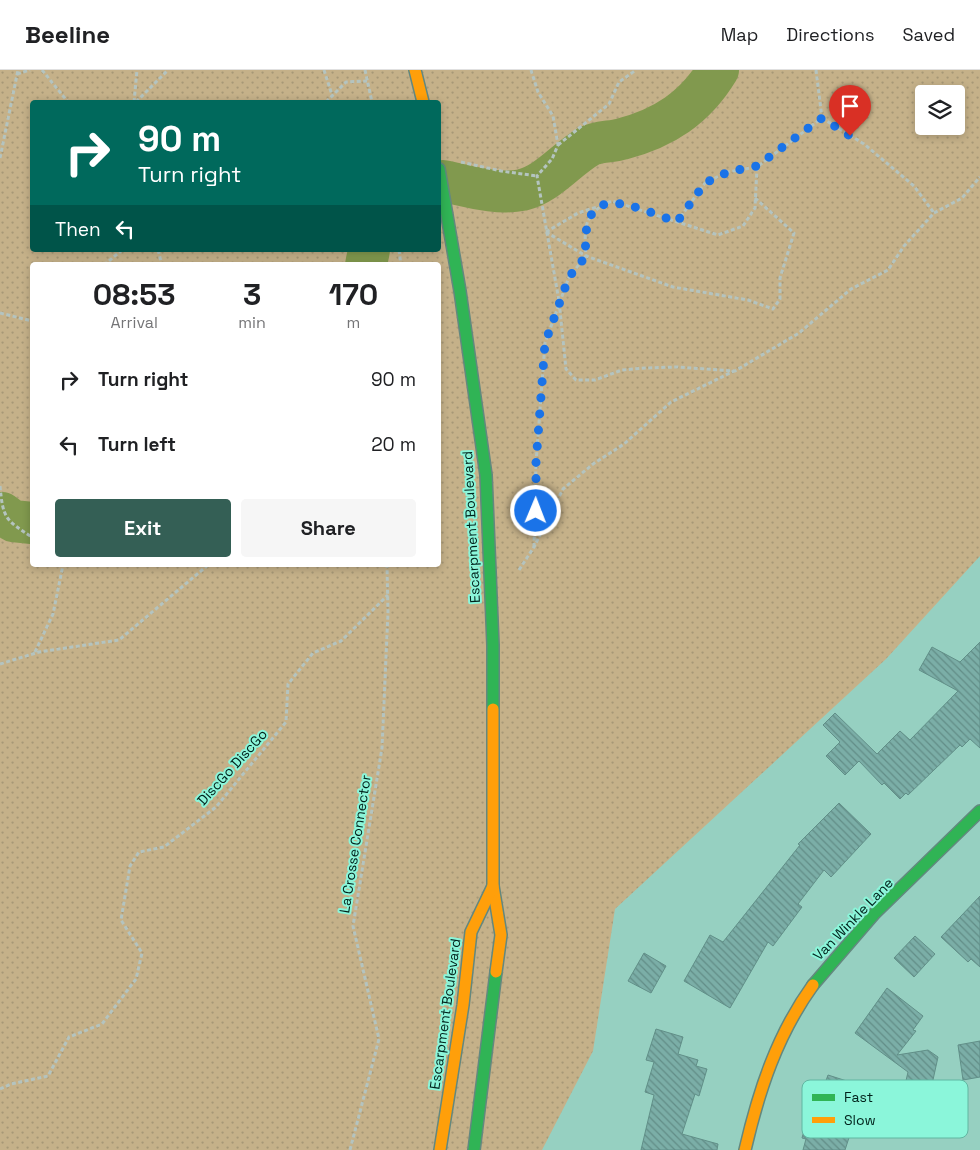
<!DOCTYPE html>
<style>
body{margin:0;font-family:"Space Grotesk",sans-serif;background:#f6f6f6;color:#202124;height:100vh;display:flex;flex-direction:column;font-size:19px;white-space:nowrap}
*{box-sizing:border-box;margin:0}
p{font-size:16px;color:#757577}
.icon{flex:none;width:28px;height:28px;fill:none;stroke:currentColor;stroke-width:2;stroke-linecap:round;stroke-linejoin:round}
.map{position:relative;flex:1;overflow:hidden}
.drawer{position:absolute;left:30px;top:192px;width:411px;height:305px;display:flex;flex-direction:column;background:#fff;border-radius:5px;box-shadow:0 2px 8px #0003}
.drawer>*{flex:none}
.hud{position:absolute;left:30px;top:30px;width:411px;height:152px;border-radius:5px;box-shadow:0 2px 8px #0003;background:#00695c;color:#fff;overflow:hidden}
.buttons{position:absolute;left:915px;top:15px;display:grid;gap:10px}
.buttons a{display:grid;place-items:center;width:50px;height:50px;border-radius:5px;background:#fff;box-shadow:0 2px 8px #0003;font-size:25px}
.pin{position:absolute;display:grid;place-items:center;width:42px;height:42px;color:#fff;margin:-51px -21px;border-radius:50% 50% 50% 0;rotate:-45deg;box-shadow:0 0 5px #0007}
.pin .icon{rotate:45deg}
.me{position:absolute;width:55px;margin:-28px;rotate:1deg;stroke-linejoin:round;filter:drop-shadow(0 0 4px #0008)}
.turn{display:flex;align-items:center;gap:18px;height:105px;padding:0 25px;font-size:22px}
.turn .icon{width:65px;height:65px;stroke-width:2.5}
.turn b{display:block;font-size:35px;line-height:42px}
.then{display:flex;align-items:center;height:48px;padding:0 25px;background:#0003;gap:10px;font-size:19px}
.eta{display:flex;justify-content:space-evenly;align-items:center;height:85px;text-align:center}
.eta b{font-size:30px;font-weight:700;line-height:35px}
.action{display:flex;gap:10px;margin-top:auto;padding:10px 25px}
.action a{flex:1;height:58px;border-radius:5px;background:#345f55;color:#fff;font-size:20px;font-weight:700;line-height:58px;text-align:center}
.action a+a{background:#f6f6f6;color:#202124}
ul{padding:0;list-style:none}
li{display:flex;align-items:center;gap:15px;height:65px;padding:0 25px}
li div{flex:1}
li b{display:block;font-size:19px}
li em{font-style:normal}
header{display:flex;align-items:center;gap:30px;box-sizing:border-box;height:70px;padding:0 25px;background:#fff;border-bottom:1px solid #e0e0e0}
header strong{font-size:24px}
nav{display:flex;gap:28px;margin-inline-start:auto;font-size:18px}
.map>svg:first-child{display:block}
.grass{fill:url(#grass-dots);fill-rule:evenodd}
.lines{fill:none;stroke-linecap:round;stroke-linejoin:round}
.river{stroke:#81994e;stroke-width:42}
.building{fill:url(#building-back-hatch);stroke:#618f88}
.fast-casing{stroke:#63887f;stroke-width:14}
.slow-casing{stroke:#63887f;stroke-width:14}
.path{stroke:#b4c4c0;stroke-width:3;stroke-dasharray:4 2.5;stroke-linecap:butt}
.fast{stroke:#30b455;stroke-width:11}
.slow{stroke:#ff9f0a;stroke-width:11}
.route{stroke:#1a73e8;stroke-width:9;stroke-dasharray:0 16.2}
.labels{text-anchor:middle;stroke-width:4;stroke-linejoin:round;paint-order:stroke}
.street-label{font-size:14px;fill:#00221b;stroke:#8bf6da}
.key{fill:#8bf6da;stroke:#61b6a1;stroke-width:1}
.key-label{font-size:14px;fill:#00221b}
</style>
<header>
<strong>Beeline</strong>
<nav><a>Map</a><a>Directions</a><a>Saved</a></nav>
</header>
<div class="map">
<svg width="980" height="1080" viewBox="0 0 980 1080">
<defs>
<pattern id="grass-dots" width="8" height="8" patternUnits="userSpaceOnUse" patternTransform="scale(1.25)"><rect width="8" height="8" fill="#c5b189"/><path d="M2 2h.1M6 6h.1" fill="none" stroke="#a79876" stroke-width="1.8" stroke-linecap="round"/></pattern>
<pattern id="building-back-hatch" width="6" height="6" patternUnits="userSpaceOnUse" patternTransform="scale(1.25)"><rect width="6" height="6" fill="#7baea7"/><path d="M-1 5l2 2M0 0l6 6M5-1l2 2" fill="none" stroke="#628d87"/></pattern>
</defs>
<rect width="100%" height="100%" fill="#96d0c1"/>
<path class="grass" d="M 0,0 L 980,0 L 980,486 L 886,589 L 615,839 L 593,981 L 542,1080 L 0,1080 ZM 924,24 L 956,24 L 956,56 L 924,56 ZM 32,32 L 439,32 L 439,180 L 32,180 ZM 32,195 L 439,195 L 439,495 L 32,495 Z"/>
<g class="lines">
<g class="river">
<path d="M 439,113 L 443,111 C 468,116 496,125 522,120 C 548,114 566,89 589,76 C 598,71 612,72 622,69 C 664,58 695,38 718,0"/>
<polyline points="366,195 369,180"/>
<polyline points="0,445 2,443 13,451 32,453"/>
</g>
</g>
<g class="building">
<polygon points="980,572 980,678 970,669 962,677 960,675 908,725 906,723 900,729 884,713 882,715 859,691 845,705 826,686 840,672 823,655 835,643 877,684 900,661 910,670 958,621 919,600 932,577 960,592"/>
<polygon points="839,733 871,764 831,807 824,800 798,834 802,837 773,876 768,872 730,938 684,911 710,865 723,872 800,775 798,774"/>
<polygon points="980,826 980,897 971,889 968,892 941,867"/>
<polygon points="915,866 935,884 914,907 894,888"/>
<polygon points="644,883 666,896 651,923 628,911"/>
<polygon points="887,918 923,946 913,960 916,961 897,985 928,980 938,987 931,1019 905,1015 908,1002 855,963"/>
<polygon points="656,959 683,967 678,984 698,990 696,996 707,999 699,1026 695,1024 682,1064 718,1074 717,1080 641,1080 654,1025 645,1022 654,992 646,990"/>
<polygon points="980,971 980,1007 963,1010 958,975"/>
<polygon points="828,1005 853,1013 850,1023 869,1029 863,1048 856,1046 845,1080 803,1080 806,1069 802,1068 810,1039 815,1041"/>
</g>
<g class="lines">
<defs>
<g id="fast">
<polyline points="439,99 460,221 486,405 493,575 493,639"/>
<polyline points="813,915 875,843 980,741"/>
<polyline points="474,1080 496,902"/>
</g>
<g id="slow">
<polyline points="415,0 423,32"/>
<polyline points="493,639 493,816 501,865 496,902"/>
<polyline points="440,1080 463,935 471,862 493,816"/>
<path d="M 745,1080 C 759,1020 777,965 813,915"/>
</g>
</defs>
<use href="#fast" class="fast-casing"/>
<use href="#slow" class="slow-casing"/>
<g class="path">
<polyline points="42,0 68,32"/>
<polyline points="324,0 332,25"/>
<polyline points="365,0 372,32"/>
<polyline points="531,0 538,22 553,46 558,75 552,89 537,106 559,231 566,299 576,310 595,310 622,300 645,298 677,297 735,301 799,263 851,219 888,200 904,176 934,143 962,128 980,107"/>
<polyline points="17,4 30,0"/>
<polyline points="134,32 137,0"/>
<polyline points="136,32 168,0"/>
<polyline points="326,32 346,12 367,11"/>
<polyline points="822,48 864,74 914,116 934,143"/>
<polyline points="558,75 609,34 619,12 636,0"/>
<polyline points="0,88 18,0"/>
<polyline points="461,92 501,101 537,106"/>
<polyline points="677,152 705,113 727,102 757,97"/>
<polyline points="546,162 586,186 673,217 748,230 773,239 780,229 780,208 794,163 755,128"/>
<polyline points="546,162 578,143 597,137"/>
<polyline points="158,180 162,195"/>
<polyline points="399,180 401,195"/>
<polyline points="104,195 122,180"/>
<polyline points="0,243 32,251"/>
<path d="M 0,416 C 3,448 5,450 32,467"/>
<path d="M 534,477 L 536,393 L 545,273 L 569,207 L 586,186 C 584,158 583,143 612,131 L 718,165 L 743,156 L 755,138 L 757,97 L 822,48 L 816,0"/>
<polyline points="519,500 534,477 563,419 593,394 624,374 671,332 734,301"/>
<polyline points="35,582 53,544 63,495"/>
<polyline points="0,594 39,582 119,570 208,495"/>
<polyline points="0,1019 11,1014 48,1006 69,967 102,954 136,909 142,883 121,850 130,796 139,782 164,777 216,737 286,652 288,614 313,583 341,571 388,525"/>
<polyline points="350,1080 379,969 353,856 382,678 388,542 387,495"/>
</g>
<use href="#fast" class="fast"/>
<use href="#slow" class="slow"/>
</g>
<g class="lines">
<path class="route" d="M 536,441 L 536,393 L 545,273 L 569,207 L 586,186 C 580,108 629,135 677,152 L 705,113 L 728,102 L 757,96 L 822,48 L 850,66"/>
</g>
<g class="labels">
<g class="street-label">
<text transform="translate(471 457) rotate(-93)" y="5">Escarpment Boulevard</text>
<text transform="translate(232 697) rotate(-48)" y="5">DiscGo DiscGo</text>
<text transform="translate(355 774) rotate(-81)" y="5">La Crosse Connector</text>
<text transform="translate(853 849) rotate(-46)" y="5">Van Winkle Lane</text>
<text transform="translate(445 944) rotate(-82)" y="5">Escarpment Boulevard</text>
</g>
</g>
<rect x="802" y="1010" width="166" height="58" rx="8" class="key"/>
<rect x="812" y="1024" width="23" height="7" fill="#30b455"/>
<rect x="812" y="1047" width="23" height="6" fill="#ff9f0a"/>
<g class="key-label">
<text x="844" y="1032">Fast</text>
<text x="844" y="1055">Slow</text>
</g>
</svg>
<div class="buttons">
<a><svg class="icon" aria-label="layers" viewBox="0 0 24 24"><path d="M12 4l9 5-9 5-9-5zM3 14l9 5 9-5"/></svg></a>
</div>
<div class="pin" style="left:850px;top:66px;background:#d93025"><svg class="icon" aria-label="arrive" viewBox="0 0 24 24"><path d="M6 21V4h12l-3 4 3 4H6"/></svg></div>
<svg class="me" style="left:536px;top:441px" viewBox="-20 -20 40 40"><circle r="17" fill="#1a73e8" stroke="#fff" stroke-width="3"/><path d="M0-11L8 9 0 5-8 9z" fill="#fff"/></svg>
<div class="hud">
<div class="turn"><svg class="icon" aria-label="right" viewBox="0 0 24 24"><path d="M7 20v-9h11M14 6l5 5-5 5"/></svg><div><b>90 m</b>Turn right</div></div>
<div class="then">Then<svg class="icon" aria-label="left" viewBox="0 0 24 24"><path d="M17 20v-9H6M10 6l-5 5 5 5"/></svg></div>
</div>
<section class="drawer">
<div class="eta">
<div><b>08:53</b><p>Arrival</p></div>
<div><b>3</b><p>min</p></div>
<div><b>170</b><p>m</p></div>
</div>
<ul>
<li><svg class="icon" aria-label="right" viewBox="0 0 24 24"><path d="M7 20v-9h11M14 6l5 5-5 5"/></svg><div><b>Turn right</b></div><em>90 m</em></li>
<li><svg class="icon" aria-label="left" viewBox="0 0 24 24"><path d="M17 20v-9H6M10 6l-5 5 5 5"/></svg><div><b>Turn left</b></div><em>20 m</em></li>
</ul>
<div class="action"><a>Exit</a><a>Share</a></div>
</section>
</div>
